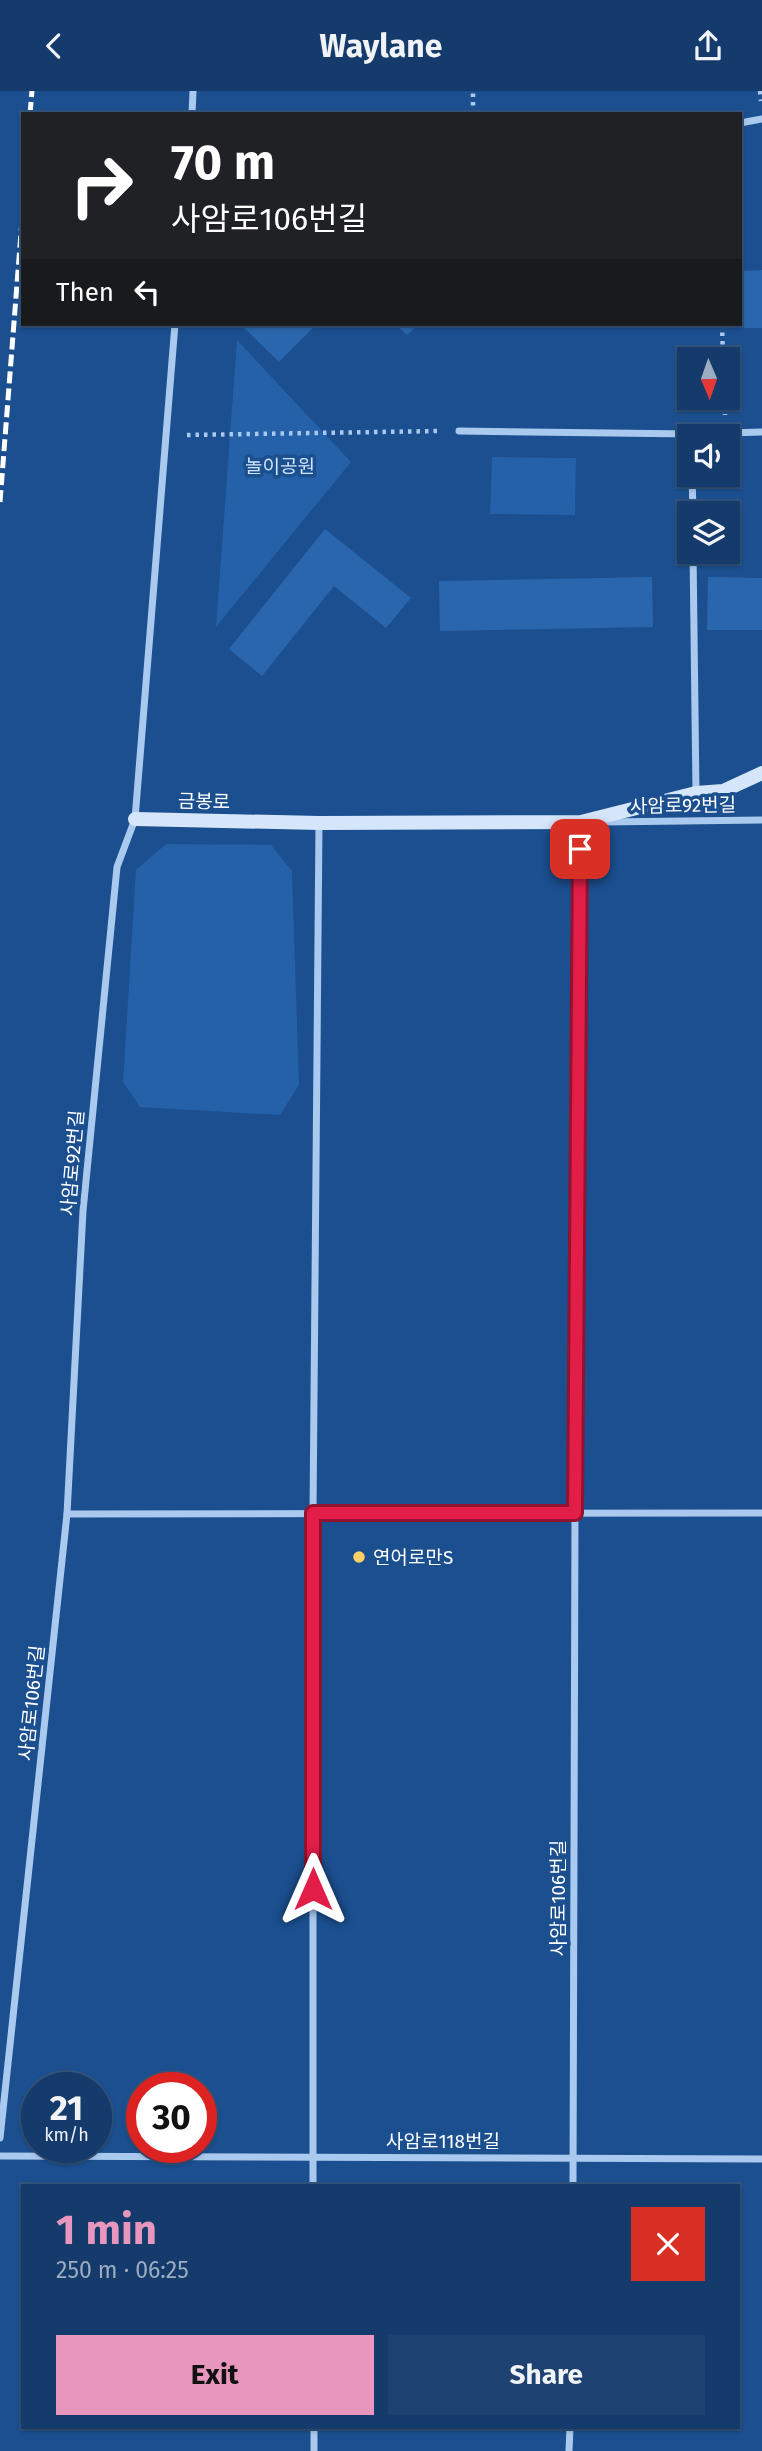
<!DOCTYPE html>
<meta charset="utf-8">
<style>
body{margin:0;font-family:"Fira Sans","Noto Sans KR",sans-serif;background:#1d4271;color:#f1f3f6;height:100vh;display:flex;flex-direction:column;font-size:26px;white-space:nowrap}
*{box-sizing:border-box;margin:0}
p{font-size:23px;color:#9dadc1}
.icon{flex:none;width:38px;height:38px;fill:none;stroke:currentColor;stroke-width:2;stroke-linecap:round;stroke-linejoin:round}
.map{position:relative;flex:1;overflow:hidden}
.sheet{position:absolute;left:21px;top:2093px;width:719px;height:245px;display:flex;flex-direction:column;background:#143b6b;border-radius:0px;box-shadow:0 2px 5px #0004,0 0 0 2px #33557e}
.sheet>*{flex:none}
.guide{position:absolute;left:21px;top:21px;width:721px;height:214px;border-radius:0px;box-shadow:0 2px 5px #0004,0 0 0 2px #33557e;background:#202124;color:#fff;overflow:hidden}
.needle{width:46px;rotate:178deg}
.tools{position:absolute;left:677px;top:256px;display:grid;gap:14px}
.tools a{display:grid;place-items:center;width:63px;height:63px;border-radius:0px;background:#143b6b;box-shadow:0 2px 5px #0004,0 0 0 2px #33557e;font-size:35px}
.speed{position:absolute;left:21px;top:1981px;display:flex;gap:14px;font-size:35px;font-weight:700;text-align:center}
.speed>*{display:grid;place-content:center;width:91px;height:91px;border-radius:50%;background:#143b6b;box-shadow:0 2px 5px #0004,0 0 0 2px #33557e;line-height:1}
.speed small{font-size:18px;font-weight:400}
.speed .limit{border:10px solid #d22;background:#fff;color:#111}
.pin{position:absolute;display:grid;place-items:center;width:60px;height:60px;color:#fff;margin:-30px;border-radius:14px;box-shadow:0 4px 10px #0006}
.me{position:absolute;width:77px;margin:-38px;rotate:0deg;stroke-linejoin:round;filter:drop-shadow(0 0 5px #0008)}
.turn{display:flex;align-items:center;gap:24px;height:147px;padding:0 35px;font-size:32px}
.turn .icon{width:91px;height:91px;stroke-width:2.5}
.turn b{display:block;font-size:49px;line-height:60px}
.then{display:flex;align-items:center;height:66px;padding:0 35px;background:#0003;gap:14px;font-size:26px}
.round{display:grid;place-items:center;flex:none;width:74px;height:74px;border-radius:0px;background:#1d4271}
.overview{display:flex;align-items:center;justify-content:space-between;height:119px;padding:0 35px}
h1{font-size:42px;font-weight:700;line-height:52px;color:#e797bd}
.button{display:flex;gap:14px;margin-top:auto;padding:14px 35px}
.button a{flex:1;height:80px;border-radius:0px;background:#e797bd;color:#111;font-size:28px;font-weight:700;line-height:80px;text-align:center}
.button a+a{background:#1d4271;color:#f1f3f6}
header{display:flex;justify-content:space-between;align-items:center;height:91px;padding:0 35px;background:#143b6b;font-size:32px;font-weight:700}
.map>svg:first-child{display:block}
.green{fill:#2461a8}
.building{fill:#2a66ad}
.lines{fill:none;stroke-linecap:round;stroke-linejoin:round}
.path{stroke:#a9c9ee;stroke-width:4.5;stroke-dasharray:3.5 5;stroke-linecap:butt}
.street{stroke:#a9c9ee;stroke-width:7}
.secondary{stroke:#d6e6fa;stroke-width:14}
.rail{stroke:#fff;stroke-width:5;stroke-dasharray:12 5;stroke-linecap:butt}
.route-casing{stroke:#92132f;stroke-width:18}
.route{stroke:#e11d48;stroke-width:12}
.poi-dot{fill:#ffd166;stroke:#1b4f8f;stroke-width:2.5}
.labels{text-anchor:middle;stroke-width:7;stroke-linejoin:round;paint-order:stroke}
.park-label{font-size:19px;fill:#cfe3fa;stroke:#1b4f8f}
.street-label{font-size:19px;fill:#fff;stroke:#1b4f8f}
.poi-label{font-size:19px;fill:#fff;stroke:#1b4f8f;text-anchor:start}
</style>
<header><svg class="icon" aria-label="back" viewBox="0 0 24 24"><path d="M15 5l-7 7 7 7"/></svg>Waylane<svg class="icon" aria-label="share" viewBox="0 0 24 24"><path d="M12 15V3M7 8l5-5 5 5M5 13v7h14v-7"/></svg></header>
<div class="map">
<svg width="762" height="2360" viewBox="0 0 762 2360">
<rect width="100%" height="100%" fill="#1b4f8f"/>
<g class="green">
<polygon points="237,249 351,371 216,536"/>
<polygon points="492,366 576,367 575,424 490,423"/>
<polygon points="166,753 271,754 292,780 299,994 280,1024 140,1016 123,991 136,779"/>
</g>
<g class="building">
<polygon points="762,179 762,237 739,237 740,180"/>
<polygon points="240,233 317,233 279,271"/>
<polygon points="395,233 419,233 407,244"/>
<polygon points="325,438 411,507 386,537 334,495 262,585 229,558"/>
<polygon points="652,486 653,536 440,540 439,490"/>
<polygon points="708,486 762,487 762,539 707,539"/>
</g>
<g class="lines">
<g class="path">
<polyline points="760,0 761,10"/>
<polyline points="473,23 473,0"/>
<polyline points="722,233 723,268"/>
<polyline points="725,306 725,324"/>
<polyline points="187,344 441,340"/>
</g>
<g class="street">
<polyline points="192,23 193,0"/>
<polyline points="740,32 762,28"/>
<polyline points="459,340 692,343"/>
<polyline points="692,345 692,343 762,341"/>
<polyline points="692,383 693,422"/>
<polyline points="693,460 696,702"/>
<polyline points="603,731 762,729"/>
<polyline points="67,1423 762,1422"/>
<polyline points="0,2047 67,1423 83,1120 117,776 135,728 175,233"/>
<polyline points="0,2065 762,2068"/>
<polyline points="313,2095 313,1422 319,732"/>
<polyline points="573,2095 575,1422 581,731"/>
<polyline points="314,2336 314,2360"/>
<polyline points="569,2360 570,2336"/>
</g>
<polyline class="secondary" points="135,728 319,732 581,731 696,702 723,700 762,682"/>
<g class="rail">
<polyline points="30,23 32,0"/>
<polyline points="0,411 23,116"/>
</g>
</g>
<g class="lines">
<defs>
<polyline id="route" points="313,1798 313,1422 575,1422 580,758"/>
</defs>
<use href="#route" class="route-casing"/>
<use href="#route" class="route"/>
</g>
<circle class="poi-dot" cx="359" cy="1466" r="7"/>
<g class="labels">
<g class="park-label">
<text x="280" y="382">놀이공원</text>
</g>
<g class="street-label">
<text transform="translate(204 710) rotate(1)" y="7">금봉로</text>
<text transform="translate(683 714) rotate(-1)" y="7">사암로92번길</text>
<text transform="translate(72 1072) rotate(-85)" y="7">사암로92번길</text>
<text transform="translate(31 1612) rotate(-84)" y="7">사암로106번길</text>
<text transform="translate(558 1807) rotate(-90)" y="7">사암로106번길</text>
<text x="443" y="2057">사암로118번길</text>
</g>
<g class="poi-label">
<text x="373" y="1473">연어로만S</text>
</g>
</g>
</svg>
<div class="tools">
<a><svg class="needle" viewBox="-14 -14 28 28"><path d="M0-13l5 13h-10z" fill="#e53935"/><path d="M0 13l5-13h-10z" fill="#9dadc1"/></svg></a>
<a><svg class="icon" aria-label="sound" viewBox="0 0 24 24"><path d="M4 9h4l5-4v14l-5-4H4zM17 9q2 3 0 6"/></svg></a>
<a><svg class="icon" aria-label="layers" viewBox="0 0 24 24"><path d="M12 4l9 5-9 5-9-5zM3 14l9 5 9-5"/></svg></a>
</div>
<div class="speed"><div>21<small>km/h</small></div><div class="limit">30</div></div>
<div class="pin" style="left:580px;top:758px;background:#d93025"><svg class="icon" aria-label="arrive" viewBox="0 0 24 24"><path d="M6 21V4h12l-3 4 3 4H6"/></svg></div>
<svg class="me" style="left:313px;top:1798px" viewBox="-20 -20 40 40"><path d="M0-17L14 15 0 8-14 15z" fill="#e11d48" stroke="#fff" stroke-width="4"/></svg>
<div class="guide">
<div class="turn"><svg class="icon" aria-label="right" viewBox="0 0 24 24"><path d="M7 20v-9h11M14 6l5 5-5 5"/></svg><div><b>70 m</b>사암로106번길</div></div>
<div class="then">Then<svg class="icon" aria-label="left" viewBox="0 0 24 24"><path d="M17 20v-9H6M10 6l-5 5 5 5"/></svg></div>
</div>
<section class="sheet">
<div class="overview"><div><h1>1 min</h1><p>250 m · 06:25</p></div><a class="round" style="background:#d93025;color:#fff"><svg class="icon" aria-label="close" viewBox="0 0 24 24"><path d="M6 6l12 12M18 6L6 18"/></svg></a></div>
<div class="button"><a>Exit</a><a>Share</a></div>
</section>
</div>
